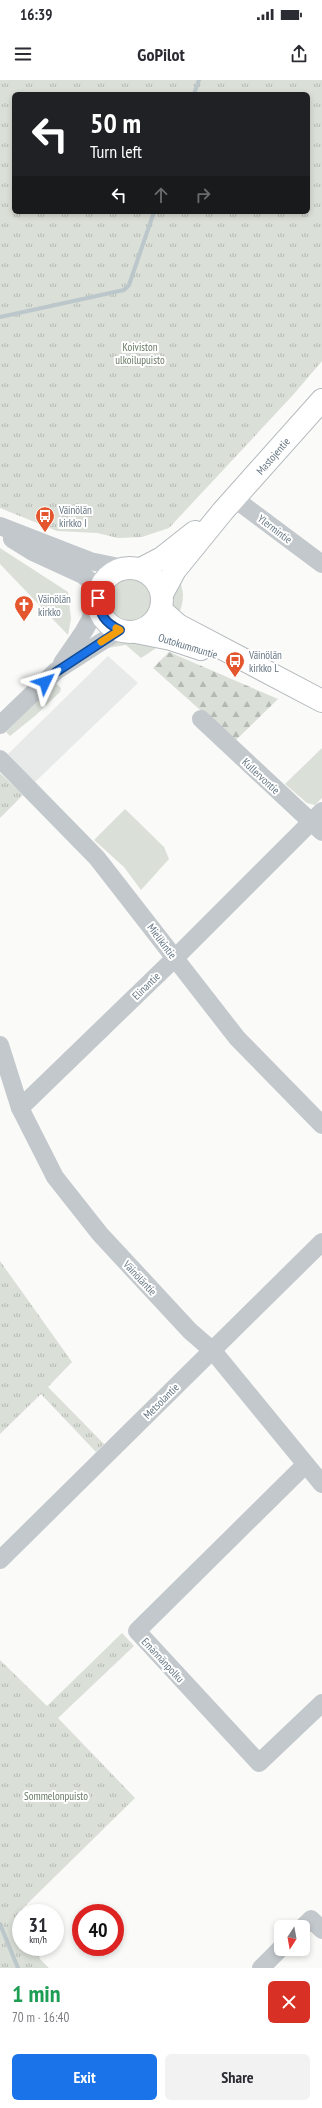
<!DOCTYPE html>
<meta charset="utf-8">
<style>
body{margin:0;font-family:"PT Sans Narrow",sans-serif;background:#f2f2f3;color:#2b2b33;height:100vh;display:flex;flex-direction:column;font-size:15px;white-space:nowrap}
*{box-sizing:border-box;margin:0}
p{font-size:13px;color:#7c7c81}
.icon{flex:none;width:22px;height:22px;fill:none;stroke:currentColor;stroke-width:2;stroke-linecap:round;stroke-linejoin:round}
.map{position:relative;height:1888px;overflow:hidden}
.sheet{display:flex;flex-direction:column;background:#fff;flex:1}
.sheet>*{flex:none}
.guide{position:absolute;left:12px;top:12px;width:298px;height:122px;border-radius:6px;box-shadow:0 2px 6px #0003;background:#202124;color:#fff;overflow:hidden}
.needle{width:26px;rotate:191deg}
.tools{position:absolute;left:274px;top:1840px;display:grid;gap:8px}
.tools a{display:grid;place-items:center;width:36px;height:36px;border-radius:6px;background:#fff;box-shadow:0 2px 6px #0003;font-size:20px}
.speed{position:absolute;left:12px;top:1824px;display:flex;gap:8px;font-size:20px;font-weight:700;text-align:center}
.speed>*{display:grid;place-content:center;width:52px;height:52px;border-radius:50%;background:#fff;box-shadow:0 2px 6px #0003;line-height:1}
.speed small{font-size:10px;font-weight:400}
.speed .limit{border:6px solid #d22;background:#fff;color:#111}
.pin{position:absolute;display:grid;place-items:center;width:34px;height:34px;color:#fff;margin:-17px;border-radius:8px;box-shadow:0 2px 6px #0006}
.me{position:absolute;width:44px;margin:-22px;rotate:49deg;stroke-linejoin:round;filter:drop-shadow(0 0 3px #0008)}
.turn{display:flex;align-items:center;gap:14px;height:84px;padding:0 12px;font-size:18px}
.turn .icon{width:52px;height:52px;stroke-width:2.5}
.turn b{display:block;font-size:28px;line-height:34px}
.lanes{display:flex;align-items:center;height:38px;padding:0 12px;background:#0003;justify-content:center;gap:20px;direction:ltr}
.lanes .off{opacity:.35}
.round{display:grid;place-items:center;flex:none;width:42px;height:42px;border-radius:6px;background:#f2f2f3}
.overview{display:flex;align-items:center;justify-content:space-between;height:68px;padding:0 12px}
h1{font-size:24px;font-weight:700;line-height:30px;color:#1e9e55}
.action{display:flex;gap:8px;margin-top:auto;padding:8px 12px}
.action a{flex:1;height:46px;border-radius:6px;background:#1a73e8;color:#fff;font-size:16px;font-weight:700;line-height:46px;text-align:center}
.action a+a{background:#f2f2f3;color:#2b2b33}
.status{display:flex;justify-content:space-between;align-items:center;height:28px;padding:0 20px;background:#fff;direction:ltr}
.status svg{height:11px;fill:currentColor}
header{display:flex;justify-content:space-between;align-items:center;height:52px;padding:0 12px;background:#fff;font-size:18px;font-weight:700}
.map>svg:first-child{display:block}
.built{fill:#e8e9e9}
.green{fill:#dadfd7}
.forest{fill:url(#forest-firs)}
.park{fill:url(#park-tufts);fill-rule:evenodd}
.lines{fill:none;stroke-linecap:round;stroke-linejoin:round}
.stream{stroke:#bbc7cb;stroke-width:4}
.major-casing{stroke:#b5babe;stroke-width:24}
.minor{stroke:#c3c8cc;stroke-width:18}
.major{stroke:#fff;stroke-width:22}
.route-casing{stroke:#114b97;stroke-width:10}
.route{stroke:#1a73e8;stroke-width:7}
.slow{stroke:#f59e0b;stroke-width:7}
.labels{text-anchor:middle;stroke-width:4;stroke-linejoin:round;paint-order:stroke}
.park-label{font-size:11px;fill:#687a64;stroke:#fff}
.street-label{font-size:11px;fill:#657683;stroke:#fff}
.poi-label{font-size:11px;fill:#657683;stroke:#fff;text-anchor:start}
</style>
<div class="status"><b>16:39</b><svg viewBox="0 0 49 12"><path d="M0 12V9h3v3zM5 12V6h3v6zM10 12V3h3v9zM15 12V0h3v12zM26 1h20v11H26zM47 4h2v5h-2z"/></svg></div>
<header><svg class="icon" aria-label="menu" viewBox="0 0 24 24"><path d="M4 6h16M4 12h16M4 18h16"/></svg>GoPilot<svg class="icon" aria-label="share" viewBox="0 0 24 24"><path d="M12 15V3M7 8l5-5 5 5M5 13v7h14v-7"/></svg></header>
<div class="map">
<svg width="322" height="1888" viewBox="0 0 322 1888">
<defs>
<pattern id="forest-firs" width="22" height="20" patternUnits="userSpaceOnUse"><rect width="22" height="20" fill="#dadfd7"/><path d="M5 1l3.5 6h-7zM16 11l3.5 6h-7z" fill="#b4b9b4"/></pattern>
<pattern id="park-tufts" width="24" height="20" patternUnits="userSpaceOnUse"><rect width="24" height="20" fill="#dadfd7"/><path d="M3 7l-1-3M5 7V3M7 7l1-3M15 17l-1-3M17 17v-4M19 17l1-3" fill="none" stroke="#b4b9b4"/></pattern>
</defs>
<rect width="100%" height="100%" fill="#fafaf8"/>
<polygon class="built" points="108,576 138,603 35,702 8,674"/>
<g class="green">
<polygon points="0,468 68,512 71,539 68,555 0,484"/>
<circle cx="130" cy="520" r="21"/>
<path d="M 178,500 L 181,502 C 181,507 183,510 183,515 C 183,523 181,530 177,537 C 170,523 172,514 178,500 Z"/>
<path d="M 83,503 C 92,516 88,529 83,542 C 82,529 77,515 83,503 Z"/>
<polygon points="140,559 164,563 141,578 126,565 107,568 118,561"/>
<polygon points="56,603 61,608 60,612 36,635 10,656 6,652"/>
<polygon points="322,668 322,718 315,725 307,723 285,704"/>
<polygon points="125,729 164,767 169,779 141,810 124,787 94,760"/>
</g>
<polygon class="forest" points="169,572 278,619 235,661 153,588"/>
<g class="park">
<path d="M 0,0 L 322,0 L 322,281 L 293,315 L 169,448 L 142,457 L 118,458 L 97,453 L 57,451 L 0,428 ZM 14,14 L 308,14 L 308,132 L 14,132 Z"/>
<polygon points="0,693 23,715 0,738"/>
<polygon points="0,1181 72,1282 48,1307 104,1364 96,1372 41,1314 0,1354"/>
<polygon points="122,1553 134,1566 58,1638 135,1718 23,1828 24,1833 21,1833 21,1867 36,1867 40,1879 49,1888 0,1888 0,1580 47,1626"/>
</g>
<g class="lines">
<g class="stream">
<polyline points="194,14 199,0"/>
<polyline points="0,237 124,210 129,205 154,132"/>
<polyline points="0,1844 18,1888"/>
</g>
<defs>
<g id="major">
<circle cx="130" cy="520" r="32"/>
<polyline points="141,489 162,478 195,452"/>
<polyline points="162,514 175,490 223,431 322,320"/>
<polyline points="161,530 178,545 322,621"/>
<polyline points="136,552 171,559 201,569"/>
</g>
</defs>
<use href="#major" class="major-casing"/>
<g class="minor">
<polyline points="235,419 322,484"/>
<polyline points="0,446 90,481 124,488"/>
<polyline points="12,459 33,472 83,495 100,509"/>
<polyline points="62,583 84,551 98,526"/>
<polyline points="201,639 322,752"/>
<polyline points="0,645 56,591 120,550"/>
<polyline points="0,679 97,778 237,958 322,1045"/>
<polyline points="0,965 20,1028 55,1097 100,1154 190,1251 213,1271 322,1404"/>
<polyline points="20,1028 175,878 322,731"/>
<polyline points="305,1385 137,1551 259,1683 322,1623"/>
<polyline points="0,1480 322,1162"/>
<polyline points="303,1847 311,1839 322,1850"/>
<polyline points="261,1888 281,1868"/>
</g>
<use href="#major" class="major"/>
</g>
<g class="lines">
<defs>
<path id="route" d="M 45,602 L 56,592 L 120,550 C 105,543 99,534 98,518"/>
</defs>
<use href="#route" class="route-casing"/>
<use href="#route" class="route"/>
<polyline class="slow" points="101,562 120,550 116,548"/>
</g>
<defs>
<symbol id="bus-pin" viewBox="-11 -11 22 30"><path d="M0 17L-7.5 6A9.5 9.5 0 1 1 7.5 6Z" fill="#e4572e" stroke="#fff"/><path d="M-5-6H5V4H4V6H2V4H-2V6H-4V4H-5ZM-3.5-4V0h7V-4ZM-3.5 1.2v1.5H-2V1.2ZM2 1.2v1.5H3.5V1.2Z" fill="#fff"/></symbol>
<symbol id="church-pin" viewBox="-11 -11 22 30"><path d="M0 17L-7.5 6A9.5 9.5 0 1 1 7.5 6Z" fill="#e4572e" stroke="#fff"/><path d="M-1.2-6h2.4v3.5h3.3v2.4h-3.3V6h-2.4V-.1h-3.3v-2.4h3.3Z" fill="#fff"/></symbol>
</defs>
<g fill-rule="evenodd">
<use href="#bus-pin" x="34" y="425" width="22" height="30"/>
<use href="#church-pin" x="13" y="514" width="22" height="30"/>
<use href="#bus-pin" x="224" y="570" width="22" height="30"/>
</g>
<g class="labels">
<g class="park-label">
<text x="140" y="271">Koiviston<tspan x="140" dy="13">ulkoilupuisto</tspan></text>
<text x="56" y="1720">Sommelonpuisto</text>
</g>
<g class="street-label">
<text transform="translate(273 376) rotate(-49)" y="4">Mastojentie</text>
<text transform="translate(275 449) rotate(37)" y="4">Ylermintie</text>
<text transform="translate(188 566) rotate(17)" y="4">Outokummuntie</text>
<text transform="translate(261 696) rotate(43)" y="4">Kullervontie</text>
<text transform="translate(162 861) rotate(53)" y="4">Mielikintie</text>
<text transform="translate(146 906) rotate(-44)" y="4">Elinantie</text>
<text transform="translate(140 1198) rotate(47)" y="4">Väinöläntie</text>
<text transform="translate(161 1321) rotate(-45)" y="4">Metsolantie</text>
<text transform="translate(163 1580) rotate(47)" y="4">Emännänpolku</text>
</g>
<g class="poi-label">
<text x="59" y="434">Väinölän<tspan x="59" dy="13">kirkko I</tspan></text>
<text x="38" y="523">Väinölän<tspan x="38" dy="13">kirkko</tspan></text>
<text x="249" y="579">Väinölän<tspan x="249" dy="13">kirkko L</tspan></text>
</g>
</g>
</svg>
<div class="tools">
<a><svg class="needle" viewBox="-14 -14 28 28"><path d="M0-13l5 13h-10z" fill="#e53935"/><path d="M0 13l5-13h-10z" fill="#7c7c81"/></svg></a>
</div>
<div class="speed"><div>31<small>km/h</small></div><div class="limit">40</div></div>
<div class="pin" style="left:98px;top:518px;background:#d93025"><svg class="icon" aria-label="arrive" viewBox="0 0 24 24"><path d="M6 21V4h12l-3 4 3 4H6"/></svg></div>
<svg class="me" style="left:45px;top:602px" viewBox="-20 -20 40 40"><path d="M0-17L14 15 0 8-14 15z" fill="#1a73e8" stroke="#fff" stroke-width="4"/></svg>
<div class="guide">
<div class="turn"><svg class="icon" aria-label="left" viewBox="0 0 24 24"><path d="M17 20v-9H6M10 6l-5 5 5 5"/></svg><div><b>50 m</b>Turn left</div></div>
<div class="lanes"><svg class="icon" aria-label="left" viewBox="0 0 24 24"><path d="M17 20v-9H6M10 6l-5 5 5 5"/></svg><svg class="icon off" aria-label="ahead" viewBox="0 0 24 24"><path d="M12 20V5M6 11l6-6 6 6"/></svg><svg class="icon off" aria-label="right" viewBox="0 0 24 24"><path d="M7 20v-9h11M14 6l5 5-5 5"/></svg></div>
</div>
</div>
<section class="sheet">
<div class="overview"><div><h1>1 min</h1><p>70 m · 16:40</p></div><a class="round" style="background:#d93025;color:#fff"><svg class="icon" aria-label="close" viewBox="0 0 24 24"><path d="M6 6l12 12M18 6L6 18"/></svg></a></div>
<div class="action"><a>Exit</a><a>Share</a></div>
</section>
